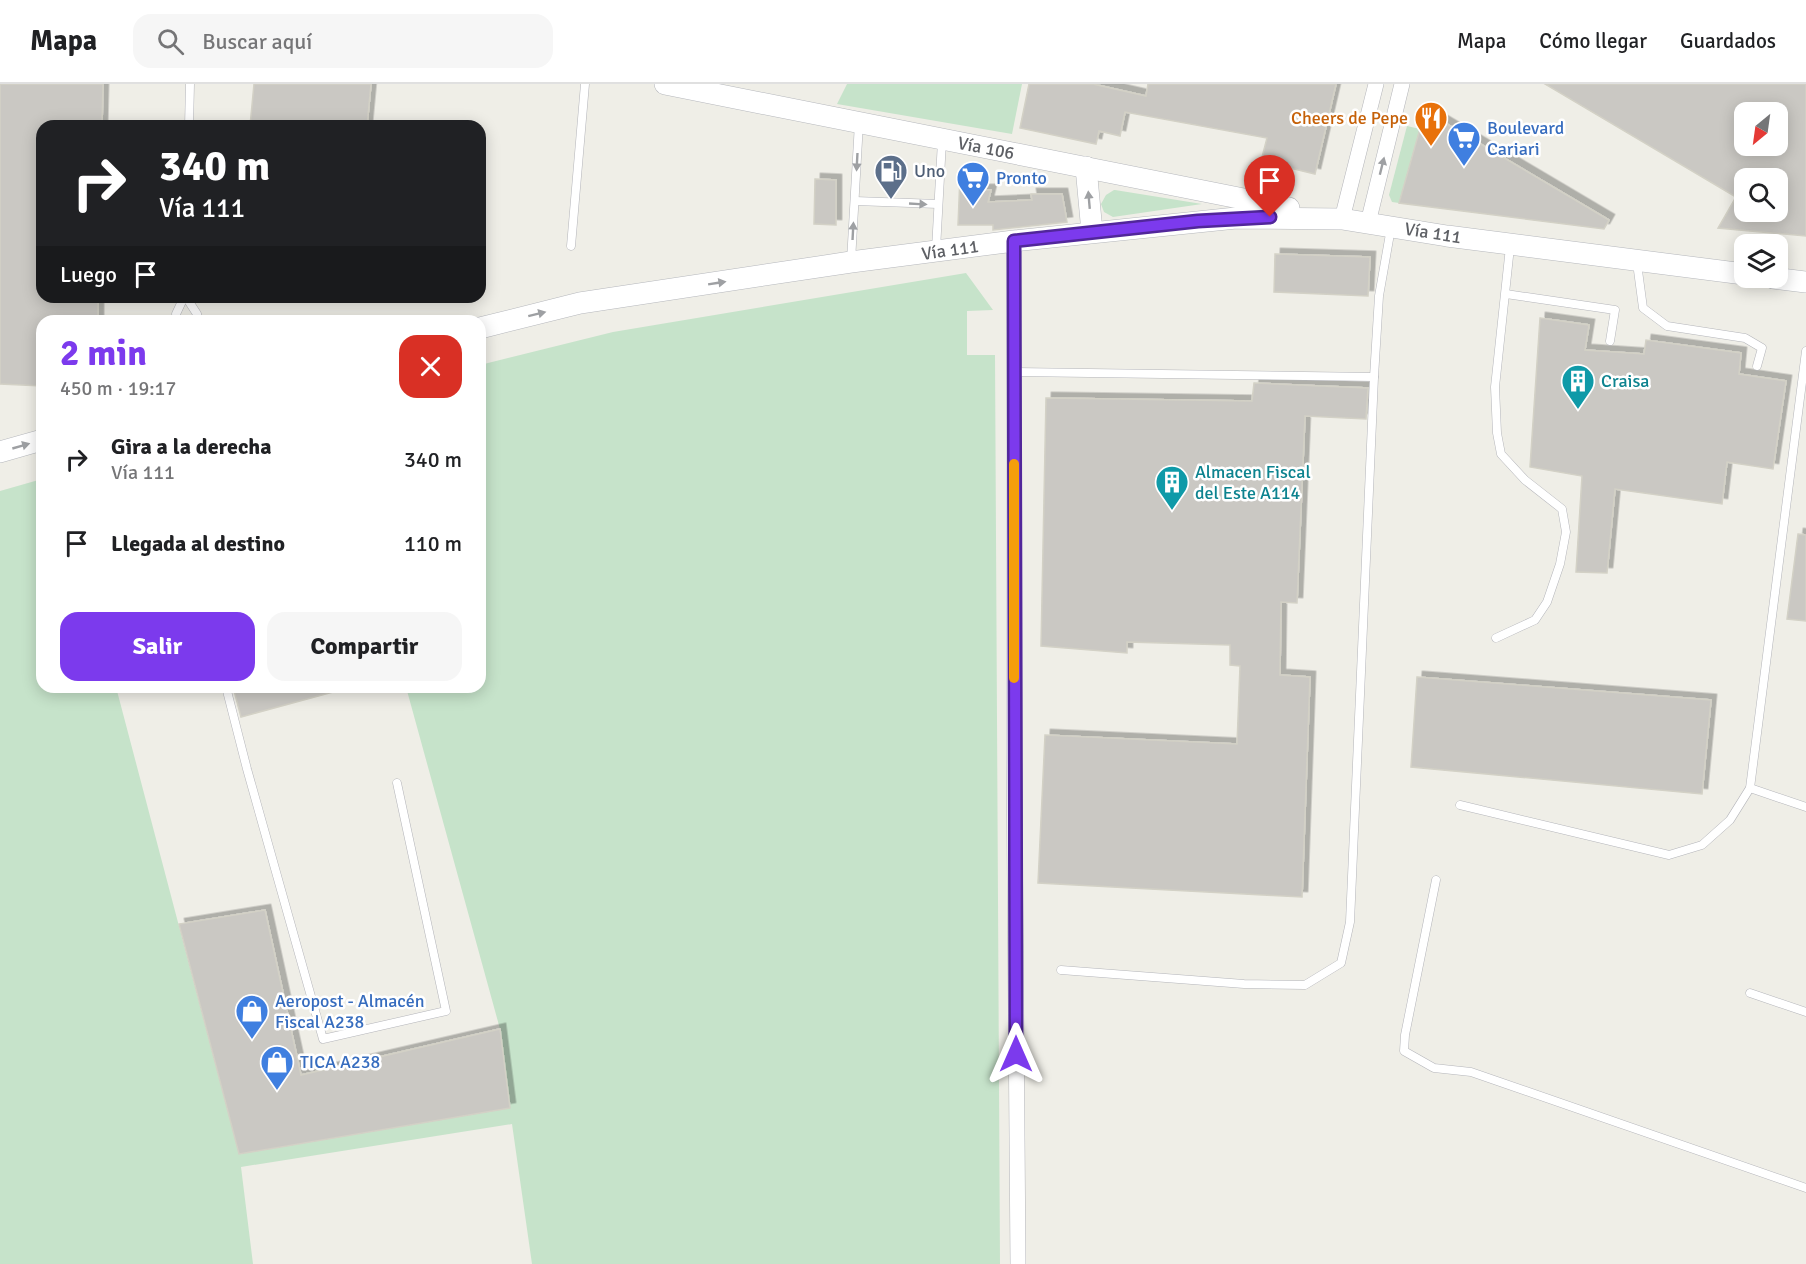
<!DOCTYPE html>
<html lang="es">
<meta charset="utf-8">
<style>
body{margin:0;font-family:Signika,sans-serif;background:#f6f6f6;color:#202124;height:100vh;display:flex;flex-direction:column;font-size:22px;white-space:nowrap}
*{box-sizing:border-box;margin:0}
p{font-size:20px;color:#757577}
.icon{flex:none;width:33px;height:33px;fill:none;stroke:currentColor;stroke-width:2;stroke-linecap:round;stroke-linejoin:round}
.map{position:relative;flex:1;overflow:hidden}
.side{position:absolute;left:36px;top:231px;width:450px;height:378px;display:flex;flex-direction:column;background:#fff;border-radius:18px;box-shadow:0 3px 15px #0003}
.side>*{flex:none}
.hud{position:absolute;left:36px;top:36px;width:450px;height:183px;border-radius:18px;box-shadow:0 3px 15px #0003;background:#202124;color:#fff;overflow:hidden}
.needle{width:39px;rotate:209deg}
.fabs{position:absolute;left:1734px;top:18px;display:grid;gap:12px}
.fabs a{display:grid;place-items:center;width:54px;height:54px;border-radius:12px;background:#fff;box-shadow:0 3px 15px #0003;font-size:30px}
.pin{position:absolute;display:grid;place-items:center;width:51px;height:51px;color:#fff;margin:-62px -26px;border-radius:50% 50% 50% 0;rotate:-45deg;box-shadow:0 0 6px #0007}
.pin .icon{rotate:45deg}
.me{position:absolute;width:66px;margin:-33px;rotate:0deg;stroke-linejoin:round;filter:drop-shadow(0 0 4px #0008)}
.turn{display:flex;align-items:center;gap:21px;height:126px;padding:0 24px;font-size:27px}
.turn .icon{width:78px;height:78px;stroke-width:2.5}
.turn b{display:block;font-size:42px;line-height:51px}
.then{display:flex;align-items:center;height:57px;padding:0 24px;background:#0003;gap:12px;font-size:22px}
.round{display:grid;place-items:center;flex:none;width:63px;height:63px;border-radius:18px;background:#f6f6f6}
.headline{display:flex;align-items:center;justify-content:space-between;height:102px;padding:0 24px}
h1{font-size:36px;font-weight:700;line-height:45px;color:#7c3aed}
.cta{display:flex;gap:12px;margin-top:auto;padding:12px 24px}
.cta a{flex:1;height:69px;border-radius:18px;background:#7c3aed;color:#fff;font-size:24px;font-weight:700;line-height:69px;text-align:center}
.cta a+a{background:#f6f6f6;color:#202124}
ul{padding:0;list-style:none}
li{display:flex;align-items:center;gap:18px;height:84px;padding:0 24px}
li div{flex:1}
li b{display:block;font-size:22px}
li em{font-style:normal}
header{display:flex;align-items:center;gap:36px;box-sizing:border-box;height:84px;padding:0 30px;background:#fff;border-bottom:2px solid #e0e0e0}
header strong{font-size:28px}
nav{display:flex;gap:33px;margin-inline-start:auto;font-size:21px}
.search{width:420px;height:54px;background:#f6f6f6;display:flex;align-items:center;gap:15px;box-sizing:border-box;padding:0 21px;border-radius:18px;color:#757577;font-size:22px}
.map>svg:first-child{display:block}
.green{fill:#c6e3ca}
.building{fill:#cac8c3;stroke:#d3d1c6;stroke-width:1.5;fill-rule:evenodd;filter:url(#shadow)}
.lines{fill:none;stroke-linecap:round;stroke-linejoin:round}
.service-casing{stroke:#b4b5ba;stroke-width:9}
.minor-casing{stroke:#b4b5ba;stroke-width:16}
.secondary-casing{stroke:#b5b7bc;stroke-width:22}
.service{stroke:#fff;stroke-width:8}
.minor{stroke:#fff;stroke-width:15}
.secondary{stroke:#fff;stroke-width:21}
.oneway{fill:#9ea0a3}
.route-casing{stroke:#51269a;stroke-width:15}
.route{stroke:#7c3aed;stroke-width:10}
.slow{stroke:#f59e0b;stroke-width:10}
.labels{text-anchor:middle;stroke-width:5;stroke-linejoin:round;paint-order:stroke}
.food-label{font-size:18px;fill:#c56008;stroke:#fff;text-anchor:end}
.shop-label{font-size:18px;fill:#366cbe;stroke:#fff;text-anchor:start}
.street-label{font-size:18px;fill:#5e6065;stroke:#fff}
.service-label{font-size:18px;fill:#4e5e75;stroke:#fff;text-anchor:start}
.culture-label{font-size:18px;fill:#0d838f;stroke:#fff;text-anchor:start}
</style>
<header>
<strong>Mapa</strong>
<div class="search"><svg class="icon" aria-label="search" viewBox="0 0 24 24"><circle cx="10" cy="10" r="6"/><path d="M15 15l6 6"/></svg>Buscar aquí</div>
<nav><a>Mapa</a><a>Cómo llegar</a><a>Guardados</a></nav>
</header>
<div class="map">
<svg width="1806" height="1180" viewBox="0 0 1806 1180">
<defs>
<filter id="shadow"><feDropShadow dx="5.5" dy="-5.5" stdDeviation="0" flood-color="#0004"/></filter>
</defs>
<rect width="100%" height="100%" fill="#efeee7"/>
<g class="green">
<polygon points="847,0 1022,0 1012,50 837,20"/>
<polygon points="1407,42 1420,45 1399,119 1392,118 1389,111"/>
<polygon points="1114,106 1115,106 1202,120 1113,133 1104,128 1101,120 1106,111"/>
<polygon points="966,189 993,226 967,227 967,271 995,271 1000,1180 532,1180 512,1040 241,1083 253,1180 0,1180 0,407 42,395 42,603 116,603 239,1070 510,1024 500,945 406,603 480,603 480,281 613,248"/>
</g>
<g class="building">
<polygon points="0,0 103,0 102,42 42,42 42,213 98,213 98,237 42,237 42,302 0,300"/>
<polygon points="254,0 371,0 367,42 250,42"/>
<polygon points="1029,0 1093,0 1146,12 1148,0 1336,0 1315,90 1261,77 1267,54 1125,28 1120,52 1099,47 1096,60 1020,44"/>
<path d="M 1545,0 L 1806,0 L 1806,152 L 1718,144 L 1736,113 ZM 1744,28 L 1778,28 L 1778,62 L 1744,62 ZM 1744,94 L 1778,94 L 1778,128 L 1744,128 Z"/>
<polygon points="1440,36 1609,136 1604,145 1399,119 1421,41"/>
<polygon points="960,92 980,93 980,106 991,106 988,118 1032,116 1031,110 1062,110 1067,138 993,146 993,141 958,141"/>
<polygon points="815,95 836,96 836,141 814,140"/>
<polygon points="1275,170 1370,173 1368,212 1274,208"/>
<polygon points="1540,234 1589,241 1585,266 1644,270 1646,256 1741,269 1739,290 1786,297 1773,385 1727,378 1722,420 1615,405 1607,489 1576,488 1582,392 1530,383"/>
<polygon points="1254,299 1368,304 1366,335 1305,332 1297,519 1281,518 1280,591 1310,593 1302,813 1038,799 1045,651 1237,660 1240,582 1230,581 1230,561 1127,558 1127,569 1041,562 1046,314 1252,317"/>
<polygon points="1798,450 1806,451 1806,537 1787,535"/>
<polygon points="1417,593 1711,616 1702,710 1411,683"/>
<polygon points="233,603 337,603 337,607 241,633"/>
<polygon points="265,826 301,991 500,945 510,1024 239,1070 179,840"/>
</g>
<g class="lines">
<defs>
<g id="service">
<polyline points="189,42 190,0"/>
<polyline points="855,117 938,120"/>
<polyline points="571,162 585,0"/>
<polyline points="936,165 942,57"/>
<polyline points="851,177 859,39"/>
<polyline points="1637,179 1643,224 1667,242 1745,254 1762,264 1757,282"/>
<polyline points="1506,210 1615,226 1610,257"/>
<polyline points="186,213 197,230 199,237"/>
<polyline points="177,237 176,230 184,213"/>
<polyline points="1014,288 1374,293"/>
<polyline points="1496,554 1535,536 1547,518 1560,480 1566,448 1562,425 1525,396 1501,370 1497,349 1495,303 1510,163"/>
<polyline points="226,603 247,685 323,955 446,927 397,699"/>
<polyline points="1750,704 1806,723"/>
<polyline points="1460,721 1669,771 1702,761 1730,736 1750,704 1806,267"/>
<polyline points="1436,796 1405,951 1404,967 1434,984 1471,988 1806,1104"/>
<polyline points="1061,886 1244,900 1305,901 1341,879 1350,838 1374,293 1379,212 1391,144"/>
<polyline points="1750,909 1806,928"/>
</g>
<g id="minor">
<polyline points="1342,135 1376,0"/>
<polyline points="1368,139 1402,0"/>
<polyline points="1014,157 1014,669 1018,1180"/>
</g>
<g id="secondary">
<polyline points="665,0 1289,124"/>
<polyline points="1086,83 1092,148"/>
<polyline points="1773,194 1806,198"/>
<polyline points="480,244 580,219 851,178 1014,157 1236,134 1342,135 1447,152 1744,190"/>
<polyline points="0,368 42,356"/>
</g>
</defs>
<use href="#service" class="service-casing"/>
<use href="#minor" class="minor-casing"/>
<use href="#secondary" class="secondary-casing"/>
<use href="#service" class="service"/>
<use href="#minor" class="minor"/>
<use href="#secondary" class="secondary"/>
</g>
<defs><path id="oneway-solid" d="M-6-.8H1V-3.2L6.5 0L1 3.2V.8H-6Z" transform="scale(1.5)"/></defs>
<g class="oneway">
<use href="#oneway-solid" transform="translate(857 78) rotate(93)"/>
<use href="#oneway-solid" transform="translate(1382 82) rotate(-76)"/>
<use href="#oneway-solid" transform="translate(1089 116) rotate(-95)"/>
<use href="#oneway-solid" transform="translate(918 120) rotate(3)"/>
<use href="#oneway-solid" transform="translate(853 147) rotate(-87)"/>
<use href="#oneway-solid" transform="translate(717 199) rotate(-9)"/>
<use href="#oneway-solid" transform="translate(537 230) rotate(-14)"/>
<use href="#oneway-solid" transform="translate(21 362) rotate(-16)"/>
</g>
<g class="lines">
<defs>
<polyline id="route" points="1016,970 1014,157 1198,137 1270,133"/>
</defs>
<use href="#route" class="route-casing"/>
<use href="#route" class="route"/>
<polyline class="slow" points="1014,594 1014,380"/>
</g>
<defs>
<symbol id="restaurant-pin" viewBox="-11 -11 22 30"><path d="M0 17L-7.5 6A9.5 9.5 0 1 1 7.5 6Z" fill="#e8710a" stroke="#fff"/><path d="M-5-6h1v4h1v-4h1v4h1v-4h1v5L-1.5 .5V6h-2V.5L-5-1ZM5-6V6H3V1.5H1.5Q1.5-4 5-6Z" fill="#fff"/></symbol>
<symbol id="supermarket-pin" viewBox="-11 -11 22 30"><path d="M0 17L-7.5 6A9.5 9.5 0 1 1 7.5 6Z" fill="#3f7fe0" stroke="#fff"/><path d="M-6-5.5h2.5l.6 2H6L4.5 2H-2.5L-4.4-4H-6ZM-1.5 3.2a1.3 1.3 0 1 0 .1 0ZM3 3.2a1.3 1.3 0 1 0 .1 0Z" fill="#fff"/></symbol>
<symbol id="fuel-pin" viewBox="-11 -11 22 30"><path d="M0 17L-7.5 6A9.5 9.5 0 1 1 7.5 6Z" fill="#5c6f8a" stroke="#fff"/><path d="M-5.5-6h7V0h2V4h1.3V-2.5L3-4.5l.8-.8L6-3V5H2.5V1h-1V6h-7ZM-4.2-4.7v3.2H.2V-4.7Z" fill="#fff"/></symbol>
<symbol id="building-pin" viewBox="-11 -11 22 30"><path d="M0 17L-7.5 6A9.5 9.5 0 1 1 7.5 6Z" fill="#0f9aa8" stroke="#fff"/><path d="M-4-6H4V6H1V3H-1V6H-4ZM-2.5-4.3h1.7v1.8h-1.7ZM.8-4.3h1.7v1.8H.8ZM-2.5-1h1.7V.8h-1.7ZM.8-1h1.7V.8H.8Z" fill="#fff"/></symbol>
<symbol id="shop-pin" viewBox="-11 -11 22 30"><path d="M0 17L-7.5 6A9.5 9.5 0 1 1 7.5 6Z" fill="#3f7fe0" stroke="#fff"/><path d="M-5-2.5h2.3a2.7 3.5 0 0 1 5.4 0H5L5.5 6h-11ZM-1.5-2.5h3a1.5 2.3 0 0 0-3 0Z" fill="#fff"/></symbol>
</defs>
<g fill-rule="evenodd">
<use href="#restaurant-pin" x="1412" y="15" width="38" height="52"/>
<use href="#supermarket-pin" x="1445" y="35" width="38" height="52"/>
<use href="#fuel-pin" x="872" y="68" width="38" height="52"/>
<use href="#supermarket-pin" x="954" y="75" width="38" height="52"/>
<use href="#building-pin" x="1559" y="278" width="38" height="52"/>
<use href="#building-pin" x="1153" y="379" width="38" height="52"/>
<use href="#shop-pin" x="233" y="908" width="38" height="52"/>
<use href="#shop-pin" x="258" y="959" width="38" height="52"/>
</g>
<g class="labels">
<g class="food-label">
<text x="1408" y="40">Cheers de Pepe</text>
</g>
<g class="shop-label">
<text x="1487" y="50">Boulevard<tspan x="1487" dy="21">Cariari</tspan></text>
<text x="996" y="100">Pronto</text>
<text x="275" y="923">Aeropost - Almacén<tspan x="275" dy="21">Fiscal A238</tspan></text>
<text x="300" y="984">TICA A238</text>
</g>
<g class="street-label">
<text transform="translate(986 64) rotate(11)" y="6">Vía 106</text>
<text transform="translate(1433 149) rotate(9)" y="6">Vía 111</text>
<text transform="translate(950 166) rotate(-8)" y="6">Vía 111</text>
</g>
<g class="service-label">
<text x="914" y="93">Uno</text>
</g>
<g class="culture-label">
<text x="1601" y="303">Craisa</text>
<text x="1195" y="394">Almacen Fiscal<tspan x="1195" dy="21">del Este A114</tspan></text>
</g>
</g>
</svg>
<div class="fabs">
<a><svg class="needle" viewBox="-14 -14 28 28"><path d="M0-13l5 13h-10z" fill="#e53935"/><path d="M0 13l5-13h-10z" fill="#757577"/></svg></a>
<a><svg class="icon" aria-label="search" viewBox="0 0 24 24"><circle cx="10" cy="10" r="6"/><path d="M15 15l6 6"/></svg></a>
<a><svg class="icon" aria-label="layers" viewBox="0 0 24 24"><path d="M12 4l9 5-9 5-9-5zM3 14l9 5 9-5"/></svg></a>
</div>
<div class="pin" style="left:1270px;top:133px;background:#d93025"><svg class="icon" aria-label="arrive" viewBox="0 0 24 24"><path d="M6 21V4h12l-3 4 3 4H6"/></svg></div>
<svg class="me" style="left:1016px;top:970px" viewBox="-20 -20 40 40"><path d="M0-17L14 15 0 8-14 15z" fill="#7c3aed" stroke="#fff" stroke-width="4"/></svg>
<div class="hud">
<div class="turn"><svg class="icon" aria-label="right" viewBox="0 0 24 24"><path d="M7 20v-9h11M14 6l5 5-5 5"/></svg><div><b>340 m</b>Vía 111</div></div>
<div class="then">Luego<svg class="icon" aria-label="arrive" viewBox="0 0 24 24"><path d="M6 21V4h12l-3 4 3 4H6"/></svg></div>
</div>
<section class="side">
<div class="headline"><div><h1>2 min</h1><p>450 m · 19:17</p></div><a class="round" style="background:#d93025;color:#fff"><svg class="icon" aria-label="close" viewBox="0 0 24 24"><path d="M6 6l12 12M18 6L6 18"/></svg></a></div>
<ul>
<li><svg class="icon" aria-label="right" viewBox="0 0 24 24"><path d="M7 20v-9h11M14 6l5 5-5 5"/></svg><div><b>Gira a la derecha</b><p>Vía 111</p></div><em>340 m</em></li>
<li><svg class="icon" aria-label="arrive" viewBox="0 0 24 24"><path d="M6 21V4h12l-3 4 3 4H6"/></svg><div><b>Llegada al destino</b></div><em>110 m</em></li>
</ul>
<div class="cta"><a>Salir</a><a>Compartir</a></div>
</section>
</div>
